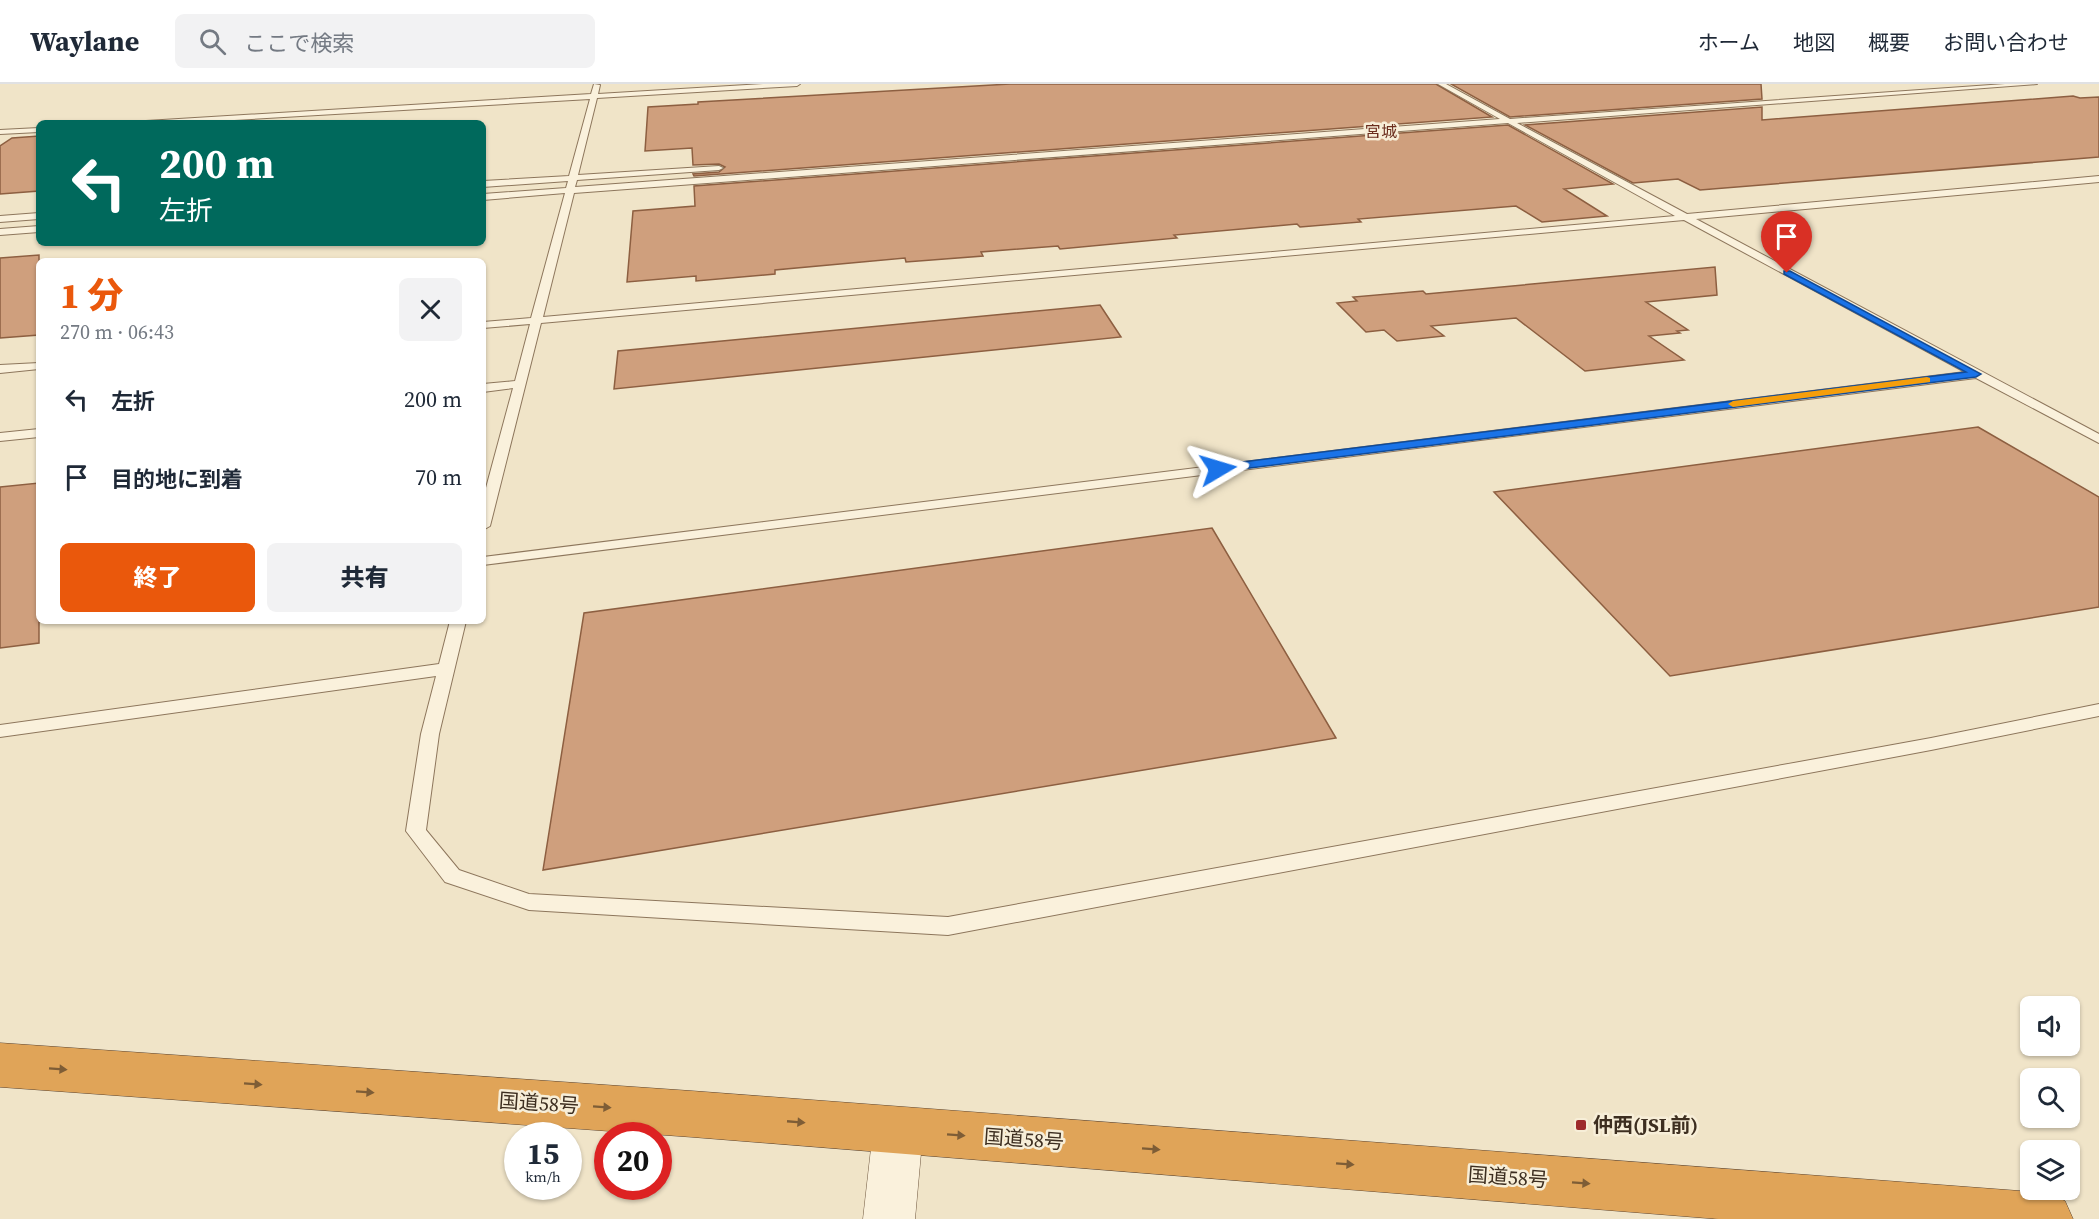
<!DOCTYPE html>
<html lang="ja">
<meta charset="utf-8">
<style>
body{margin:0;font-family:"Source Serif 4","Noto Sans JP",serif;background:#f2f2f3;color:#1f2937;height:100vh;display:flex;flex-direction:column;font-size:22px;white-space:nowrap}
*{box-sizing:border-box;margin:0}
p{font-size:20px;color:#747a83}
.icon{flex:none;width:33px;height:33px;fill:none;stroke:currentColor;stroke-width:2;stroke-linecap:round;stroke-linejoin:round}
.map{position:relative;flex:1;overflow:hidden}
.panel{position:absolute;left:36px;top:174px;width:450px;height:366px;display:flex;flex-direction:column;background:#fff;border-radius:9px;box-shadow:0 2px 4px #0004}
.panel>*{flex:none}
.guide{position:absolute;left:36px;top:36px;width:450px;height:126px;border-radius:9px;box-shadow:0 2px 4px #0004;background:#00695c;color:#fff;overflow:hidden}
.controls{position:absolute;left:2020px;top:912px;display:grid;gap:12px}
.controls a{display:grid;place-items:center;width:60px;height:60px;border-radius:9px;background:#fff;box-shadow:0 2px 4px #0004;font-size:30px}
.speed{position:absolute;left:504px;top:1038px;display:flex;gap:12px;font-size:30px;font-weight:700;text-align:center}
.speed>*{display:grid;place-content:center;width:78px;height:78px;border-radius:50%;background:#fff;box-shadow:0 2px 4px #0004;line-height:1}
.speed small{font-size:15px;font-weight:400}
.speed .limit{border:9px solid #d22;background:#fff;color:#111}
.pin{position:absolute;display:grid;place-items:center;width:51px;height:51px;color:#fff;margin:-62px -26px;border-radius:50% 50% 50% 0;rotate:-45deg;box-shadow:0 0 6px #0007}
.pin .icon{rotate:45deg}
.me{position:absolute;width:66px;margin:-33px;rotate:83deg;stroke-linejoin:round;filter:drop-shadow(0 0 4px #0008)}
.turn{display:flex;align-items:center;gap:21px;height:126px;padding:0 24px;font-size:27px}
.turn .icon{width:78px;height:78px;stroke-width:2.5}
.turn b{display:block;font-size:42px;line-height:51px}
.round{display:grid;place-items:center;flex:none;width:63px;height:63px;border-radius:9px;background:#f2f2f3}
.overview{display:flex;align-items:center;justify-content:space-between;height:102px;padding:0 24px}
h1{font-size:36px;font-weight:800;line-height:45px;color:#ea580c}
.primary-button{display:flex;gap:12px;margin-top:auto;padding:12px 24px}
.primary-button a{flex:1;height:69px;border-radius:9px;background:#ea580c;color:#fff;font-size:24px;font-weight:800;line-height:69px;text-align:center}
.primary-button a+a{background:#f2f2f3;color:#1f2937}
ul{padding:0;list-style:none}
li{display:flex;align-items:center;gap:18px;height:78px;padding:0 24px}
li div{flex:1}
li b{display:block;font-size:22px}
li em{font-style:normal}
header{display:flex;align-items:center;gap:36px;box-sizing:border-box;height:84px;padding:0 30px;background:#fff;border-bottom:2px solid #e0e1e3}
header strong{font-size:28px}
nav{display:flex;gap:33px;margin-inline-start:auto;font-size:21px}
.search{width:420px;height:54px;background:#f2f2f3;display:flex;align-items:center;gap:15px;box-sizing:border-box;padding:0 21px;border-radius:9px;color:#747a83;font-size:22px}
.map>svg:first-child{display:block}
.building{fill:#cf9f7d;stroke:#8d5f41;stroke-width:1.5}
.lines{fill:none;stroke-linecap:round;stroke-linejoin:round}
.lane-casing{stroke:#8d765c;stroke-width:2}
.secondary-casing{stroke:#6f573f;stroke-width:1}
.highway-casing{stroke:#5b4430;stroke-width:1}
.lane{fill:#faf1dc;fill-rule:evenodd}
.secondary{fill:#faf1dc;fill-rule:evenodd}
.highway{fill:#e0a458;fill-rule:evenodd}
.oneway{fill:#7e5d36}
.route{fill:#1a73e8;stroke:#114b97;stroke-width:1.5}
.slow{fill:#f59e0b}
.poi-dot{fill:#9e2a2b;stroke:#f7eed8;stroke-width:2}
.labels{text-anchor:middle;stroke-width:5;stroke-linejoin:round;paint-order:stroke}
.far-quarter-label{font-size:16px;fill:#6b2e1e;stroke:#f7eed8}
.near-street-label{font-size:20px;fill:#3d2e20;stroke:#f7eed8}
.near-poi-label{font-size:20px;font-weight:bold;fill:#3d2e20;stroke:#f7eed8;text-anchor:start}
</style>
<header>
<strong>Waylane</strong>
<div class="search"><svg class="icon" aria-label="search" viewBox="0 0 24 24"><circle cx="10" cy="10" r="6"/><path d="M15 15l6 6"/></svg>ここで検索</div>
<nav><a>ホーム</a><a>地図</a><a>概要</a><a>お問い合わせ</a></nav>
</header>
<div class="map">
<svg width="2099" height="1135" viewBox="0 0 2099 1135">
<rect width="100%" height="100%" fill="#f0e4c8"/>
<g class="building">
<polygon points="1010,0 1436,0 1492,33 694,92 693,90 719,88 725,83 719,80 693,81 692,64 645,67 648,23 698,20 698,18"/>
<polygon points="1451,0 1761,0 1762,15 1510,33"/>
<polygon points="2073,12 2080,14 2099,13 2099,73 1700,106 1678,95 1633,99 1525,41 1762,23 1762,36"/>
<polygon points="1508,41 1613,100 1564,105 1607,132 1542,138 1516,122 1358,135 1361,138 1300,143 1297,140 1174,151 1177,154 1060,165 1058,162 981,168 983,172 906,178 905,174 775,186 775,190 696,197 696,192 627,198 633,127 695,122 694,102"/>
<polygon points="39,52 39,107 0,110 0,62 12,54"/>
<polygon points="39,171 39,251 0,254 0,174"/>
<polygon points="1715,183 1717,211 1646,218 1688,246 1677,247 1680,249 1649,252 1684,276 1585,287 1516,234 1431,242 1444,252 1397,257 1384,246 1366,248 1337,219 1357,217 1353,213 1423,207 1426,210"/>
<polygon points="1100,221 1121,253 614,305 618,267"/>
<polygon points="1978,343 2099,413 2099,523 1670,592 1494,408"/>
<polygon points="39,399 39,559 0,564 0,403"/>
<polygon points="1212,444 1336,654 543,786 584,529"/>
</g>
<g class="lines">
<defs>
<g id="lane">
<path d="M 594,0 L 600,1 L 598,10 L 763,0 L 800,0 L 797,2 L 597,14 L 578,91 L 719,82 L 723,84 L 719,86 L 577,96 L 575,103 L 1500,35 L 1438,0 L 1446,0 L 1510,35 L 2005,0 L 2037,0 L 1517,39 L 1687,130 L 2099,92 L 2099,98 L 1696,135 L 2099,350 L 2099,359 L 1976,294 L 483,481 L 483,473 L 1965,288 L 1684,136 L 541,239 L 490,442 L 483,446 L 483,415 L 513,304 L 483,308 L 483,300 L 515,297 L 530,240 L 483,244 L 483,238 L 531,234 L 565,109 L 483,116 L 483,110 L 566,104 L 568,97 L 483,103 L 483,97 L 569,92 L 590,15 L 183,39 L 142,39 L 146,37 L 591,10 ZM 1508,39 L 1675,132 L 543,233 L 574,109 Z"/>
<polygon points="39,44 39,48 0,50 0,46"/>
<polygon points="39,129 39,135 0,138 0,132"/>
<polygon points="39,142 39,148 0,151 0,145"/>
<polygon points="39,279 39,285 0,289 0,281"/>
<polygon points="39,345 39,353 0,357 0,349"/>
<polygon points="450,537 466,537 439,650 426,746 459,786 529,810 948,833 1931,654 2099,620 2099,632 1931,666 948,851 529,826 445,798 406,747 421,650 436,592 0,653 0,641 439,580"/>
</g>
<polygon id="secondary" points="898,1023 915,1030 923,1047 915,1135 863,1135 873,1047 881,1030"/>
<polygon id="highway" points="0,959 692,1007 2047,1109 2065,1117 2073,1135 1719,1135 692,1053 0,1003"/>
</defs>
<use href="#lane" class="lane-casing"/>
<use href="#secondary" class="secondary-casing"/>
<use href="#highway" class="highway-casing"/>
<use href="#lane" class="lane"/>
<use href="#secondary" class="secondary"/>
<use href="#highway" class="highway"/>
</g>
<defs><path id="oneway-solid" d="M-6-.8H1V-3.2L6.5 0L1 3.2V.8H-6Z" transform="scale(1.5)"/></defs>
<g class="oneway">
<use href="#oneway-solid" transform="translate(58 985) rotate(4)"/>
<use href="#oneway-solid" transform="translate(253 1000) rotate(4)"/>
<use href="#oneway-solid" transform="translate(365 1008) rotate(4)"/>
<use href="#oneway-solid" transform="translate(602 1023) rotate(4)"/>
<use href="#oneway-solid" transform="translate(796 1038) rotate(5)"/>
<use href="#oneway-solid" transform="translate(956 1051) rotate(4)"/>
<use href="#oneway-solid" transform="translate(1151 1065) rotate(4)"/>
<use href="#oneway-solid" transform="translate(1345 1080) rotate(4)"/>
<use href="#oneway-solid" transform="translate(1581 1099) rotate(4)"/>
</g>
<polygon class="route" points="1784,187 1790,187 1981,290 1976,293 1218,388 1212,385 1218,381 1966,288 1784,190"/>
<polygon class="slow" points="1927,293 1930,294 1930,298 1733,323 1728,320 1733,317"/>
<rect class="poi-dot" x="1575" y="1035" width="12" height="12" rx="3"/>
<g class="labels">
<g class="far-quarter-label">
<text x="1381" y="53">宮城</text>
</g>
<g class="near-street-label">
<text transform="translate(539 1019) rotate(4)" y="7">国道58号</text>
<text transform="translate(1024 1055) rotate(4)" y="7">国道58号</text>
<text transform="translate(1508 1093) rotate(4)" y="7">国道58号</text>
</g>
<g class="near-poi-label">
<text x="1593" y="1048">仲西(JSL前)</text>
</g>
</g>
</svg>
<div class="controls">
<a><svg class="icon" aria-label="sound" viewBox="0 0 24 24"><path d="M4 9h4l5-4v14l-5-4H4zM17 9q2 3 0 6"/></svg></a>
<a><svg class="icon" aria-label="search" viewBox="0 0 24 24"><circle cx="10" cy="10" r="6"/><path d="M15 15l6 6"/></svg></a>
<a><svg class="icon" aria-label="layers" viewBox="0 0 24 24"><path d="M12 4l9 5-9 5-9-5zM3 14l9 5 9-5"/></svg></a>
</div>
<div class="speed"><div>15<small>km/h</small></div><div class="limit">20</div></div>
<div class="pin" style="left:1787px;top:189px;background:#d93025"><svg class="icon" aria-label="arrive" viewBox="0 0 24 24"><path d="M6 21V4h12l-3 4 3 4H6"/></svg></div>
<svg class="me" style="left:1218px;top:385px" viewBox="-20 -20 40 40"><path d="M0-17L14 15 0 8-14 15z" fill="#1a73e8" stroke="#fff" stroke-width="4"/></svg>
<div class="guide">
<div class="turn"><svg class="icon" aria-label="left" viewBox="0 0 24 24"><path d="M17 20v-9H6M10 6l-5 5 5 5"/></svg><div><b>200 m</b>左折</div></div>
</div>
<section class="panel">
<div class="overview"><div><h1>1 分</h1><p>270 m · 06:43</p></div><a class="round"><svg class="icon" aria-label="close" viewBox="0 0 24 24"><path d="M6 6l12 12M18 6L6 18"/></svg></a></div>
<ul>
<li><svg class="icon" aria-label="left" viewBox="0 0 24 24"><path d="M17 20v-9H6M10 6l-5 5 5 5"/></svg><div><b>左折</b></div><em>200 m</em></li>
<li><svg class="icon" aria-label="arrive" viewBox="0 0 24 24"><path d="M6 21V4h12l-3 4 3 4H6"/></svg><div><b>目的地に到着</b></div><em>70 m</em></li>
</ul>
<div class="primary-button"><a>終了</a><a>共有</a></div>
</section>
</div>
